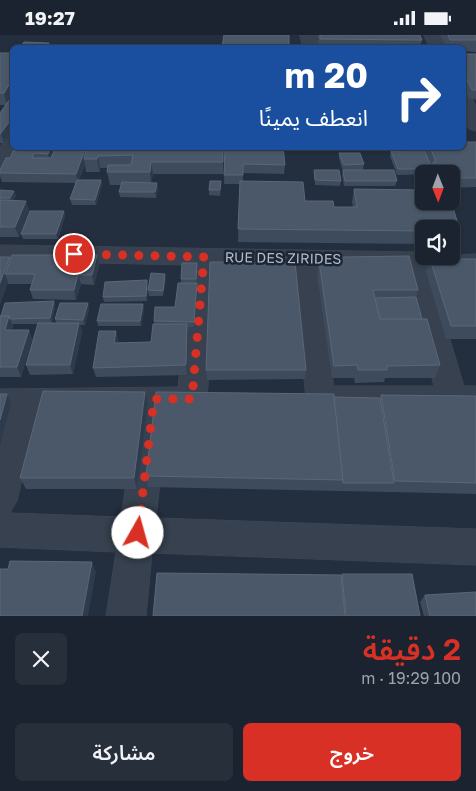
<!DOCTYPE html>
<html lang="ar">
<meta charset="utf-8">
<style>
body{margin:0;font-family:"Golos Text","Noto Sans Arabic",sans-serif;background:#272f3b;color:#f1f3f6;direction:rtl;height:100vh;display:flex;flex-direction:column;font-size:19px;white-space:nowrap}
*{box-sizing:border-box;margin:0}
p{font-size:16px;color:#9fa4aa}
.icon{flex:none;width:28px;height:28px;fill:none;stroke:currentColor;stroke-width:2;stroke-linecap:round;stroke-linejoin:round}
.map{position:relative;height:581px;overflow:hidden;direction:ltr}
.drawer{display:flex;flex-direction:column;background:#1a232f;flex:1}
.drawer>*{flex:none}
.guide{position:absolute;left:10px;top:10px;width:456px;height:105px;border-radius:8px;box-shadow:0 1px 4px #0004,0 0 0 1px #38404b;direction:rtl;background:#1a4fa0;color:#fff;overflow:hidden}
.needle{width:32px;rotate:179deg}
.fabs{position:absolute;left:415px;top:130px;display:grid;gap:10px}
.fabs a{display:grid;place-items:center;width:45px;height:45px;border-radius:8px;background:#1a232f;box-shadow:0 1px 4px #0004,0 0 0 1px #38404b;font-size:25px}
.pin{position:absolute;display:grid;place-items:center;width:42px;height:42px;color:#fff;margin:-21px;border:2px solid #fff;border-radius:50%;box-shadow:0 1px 5px #0007}
.me{position:absolute;width:55px;margin:-28px;rotate:7deg;stroke-linejoin:round;filter:drop-shadow(0 0 4px #0008)}
.turn{display:flex;align-items:center;gap:18px;height:105px;padding:0 15px;font-size:22px}
.turn .icon{width:65px;height:65px;stroke-width:2.5}
.turn b{display:block;font-size:35px;line-height:42px}
.round{display:grid;place-items:center;flex:none;width:52px;height:52px;border-radius:8px;background:#272f3b}
.summary{display:flex;align-items:center;justify-content:space-between;height:85px;padding:0 15px}
h1{font-size:30px;font-weight:600;line-height:38px;color:#d93025}
.primary-button{display:flex;gap:10px;margin-top:auto;padding:10px 15px}
.primary-button a{flex:1;height:58px;border-radius:8px;background:#d93025;color:#fff;font-size:20px;font-weight:600;line-height:58px;text-align:center}
.primary-button a+a{background:#272f3b;color:#f1f3f6}
.status{display:flex;justify-content:space-between;align-items:center;height:35px;padding:0 25px;background:#1a232f;direction:ltr}
.status svg{height:14px;fill:currentColor}
.map>svg:first-child{display:block}
.lines{fill:none;stroke-linecap:round;stroke-linejoin:round}
.minor-casing{stroke:#404a58;stroke-width:1}
.minor{fill:#37414f;fill-rule:evenodd}
.wall{fill:#3e4b5d}
.shaded-wall{fill:#2e3b4c}
.building{fill:#4a5869;stroke:#5b6778}
.route{stroke:#d93025;stroke-width:9;stroke-dasharray:0 16.2}
.labels{text-anchor:middle;stroke-width:5;stroke-linejoin:round;paint-order:stroke}
.street-label{font-size:14px;fill:#b3bcca;stroke:#1c2634}
</style>
<div class="status"><b>19:27</b><svg viewBox="0 0 49 12"><path d="M0 12V9h3v3zM5 12V6h3v6zM10 12V3h3v9zM15 12V0h3v12zM26 1h20v11H26zM47 4h2v5h-2z"/></svg></div>
<div class="map">
<svg width="476" height="581" viewBox="0 0 476 581">
<rect width="100%" height="100%" fill="#232f3f"/>
<g class="lines">
<defs>
<g id="minor">
<polygon points="300,0 316,0 319,12 303,12"/>
<polygon points="424,0 440,0 446,12 430,12"/>
<polygon points="464,60 471,61 476,71 476,96 469,94 464,85"/>
<polygon points="12,102 12,112 20,112 7,137 0,139 0,112 5,104"/>
<path d="M 0,210 L 414,217 L 424,218 L 424,221 L 476,219 L 476,235 L 429,235 L 464,351 L 476,351 L 476,375 L 321,375 L 310,372 L 306,363 L 292,232 L 216,230 L 207,364 L 203,373 L 192,377 L 168,377 L 156,483 L 476,494 L 476,530 L 152,518 L 146,581 L 106,581 L 116,517 L 0,512 L 0,403 L 6,380 L 0,380 L 0,354 L 178,352 L 191,230 L 0,226 ZM 318,232 L 404,234 L 434,351 L 334,351 ZM 137,377 L 121,482 L 10,478 L 17,466 L 37,379 Z"/>
</g>
</defs>
<use href="#minor" class="minor-casing"/>
<use href="#minor" class="minor"/>
</g>
<g class="wall">
<polygon points="317,0 420,0 422,5 420,12 319,12"/>
<polygon points="440,0 476,0 476,17 464,16 464,12 446,12"/>
<polygon points="0,18 12,18 12,96 4,108 0,108 0,78 6,70 0,70"/>
<polygon points="464,19 476,19 476,66 475,64 469,64 464,53"/>
<polygon points="12,105 12,112 223,112 223,139 153,139 151,148 158,153 156,163 120,162 119,157 121,150 110,150 107,137 108,133 100,133 100,137 86,137 85,130 79,145 101,145 102,150 96,170 72,170 70,164 76,148 2,147 0,141 0,135 10,123 12,118 10,111"/>
<polygon points="476,107 476,152 451,153 451,139 432,139 431,137 431,139 397,140 390,121 391,116 425,117 426,112 464,112"/>
<polygon points="225,112 285,130 284,139 243,138 243,146 305,166 334,172 353,172 352,167 354,154 415,155 415,152 418,140 457,186 453,198 451,198 451,194 424,194 424,209 238,207 240,149 224,149"/>
<polygon points="339,118 364,129 363,135 397,146 395,151 344,151 342,140 343,136 339,124"/>
<polygon points="314,135 341,146 340,151 315,150"/>
<polygon points="221,151 220,161 209,160 209,155"/>
<polygon points="0,155 14,156 16,161 13,165 29,175 19,202 0,202"/>
<polygon points="64,176 65,181 58,204 23,204 21,199"/>
<polygon points="97,220 99,230 94,250 81,249 76,265 33,264 30,255 32,249 8,249 8,247 0,269 0,222 10,222 10,224"/>
<polygon points="342,222 418,255 416,262 422,284 440,330 435,343 385,343 384,347 355,348 354,343 332,343 317,239 319,226 342,226"/>
<polygon points="430,224 476,224 476,304 446,304 426,237"/>
<polygon points="198,234 196,248 197,248 198,253 194,292 188,292 188,298 187,340 96,342 93,333 118,305 117,308 151,307 154,289 154,286 175,272 181,248 181,244"/>
<polygon points="166,244 163,261 149,261 148,255"/>
<polygon points="148,251 147,266 104,267 103,262"/>
<polygon points="54,266 55,271 52,288 56,288 55,284 88,268 89,274 85,290 80,290 82,297 73,339 30,340 26,330 38,289 13,289 13,291 12,295 29,295 32,304 21,342 0,342 0,281"/>
<polygon points="143,269 144,275 141,291 98,291 97,286"/>
<polygon points="206,335 306,335 305,344 207,345"/>
<polygon points="145,357 148,369 137,454 26,454 20,443"/>
<polygon points="381,360 476,361 476,459 391,457 148,452 146,441 334,362 380,363"/>
<polygon points="342,539 420,581 153,581 341,541"/>
<polygon points="425,560 476,581 424,581 420,567"/>
</g>
<g class="shaded-wall">
<polygon points="12,45 12,62 7,70 4,58"/>
<polygon points="12,83 12,96 4,108 1,99"/>
<polygon points="50,112 56,112 50,128 48,119"/>
<polygon points="86,112 91,112 84,124 85,130 78,148 76,139"/>
<polygon points="98,121 100,133 100,137 97,124"/>
<polygon points="151,127 153,139 151,149 150,137"/>
<polygon points="101,145 102,150 96,170 95,165"/>
<polygon points="157,148 158,153 156,163 155,157"/>
<polygon points="14,156 16,161 12,169 10,163"/>
<polygon points="26,166 29,175 19,202 15,192"/>
<polygon points="64,176 65,181 58,204 56,199"/>
<polygon points="97,220 99,230 94,250 92,240"/>
<polygon points="10,222 13,232 5,239 8,247 0,269 0,248"/>
<polygon points="165,239 166,244 163,261 163,256"/>
<polygon points="78,240 81,249 76,265 74,255"/>
<polygon points="147,245 148,251 147,266 146,261"/>
<polygon points="197,248 198,253 194,292 194,287"/>
<polygon points="54,266 55,271 52,288 50,283"/>
<polygon points="88,268 89,274 85,290 83,285"/>
<polygon points="143,269 144,275 141,291 140,286"/>
<polygon points="9,281 13,291 9,304 5,295"/>
<polygon points="79,288 82,297 73,339 70,330"/>
<polygon points="187,289 188,298 187,340 186,330"/>
<polygon points="29,295 32,304 21,342 17,332"/>
<polygon points="116,296 118,305 116,317 114,308"/>
<polygon points="145,357 148,369 137,454 134,443"/>
<polygon points="7,359 11,368 0,411 0,385"/>
<polygon points="92,527 96,537 88,581 82,581"/>
</g>
<g class="building">
<polygon points="224,0 289,0 289,12 222,12"/>
<polygon points="320,0 420,0 422,5 320,4"/>
<polygon points="448,0 476,0 476,5 450,5"/>
<polygon points="24,7 49,8 46,12 20,12"/>
<polygon points="0,18 12,18 12,45 4,58 0,58"/>
<polygon points="464,19 476,19 476,55 472,55 464,39"/>
<polygon points="12,61 12,83 0,99 0,78"/>
<polygon points="464,107 476,107 476,143 451,143 451,139 438,139 433,127 436,127 430,112 464,112"/>
<polygon points="28,112 50,112 48,119 34,118 32,123 51,123 56,112 86,112 76,139 0,138 0,135 6,123 10,123 14,115 27,115"/>
<polygon points="87,112 223,112 223,127 151,127 150,137 107,137 108,130 131,130 133,120 98,121 97,124 84,124"/>
<polygon points="225,112 283,112 285,130 243,129 243,140 224,140"/>
<polygon points="424,115 432,134 398,134 391,116"/>
<polygon points="339,118 360,118 364,129 344,130"/>
<polygon points="314,135 339,135 341,146 315,145"/>
<polygon points="343,135 394,135 397,146 345,146"/>
<polygon points="418,140 424,140 424,166 451,166 457,186 437,185 440,194 424,194 424,196 238,194 240,146 303,147 305,166 333,166 334,172 357,172 354,154 422,155"/>
<polygon points="77,145 101,145 95,165 70,164"/>
<polygon points="210,146 221,146 220,155 209,155"/>
<polygon points="122,147 157,148 155,157 119,157"/>
<polygon points="0,155 14,156 10,163 0,163"/>
<polygon points="0,165 26,166 15,192 0,192"/>
<polygon points="30,176 64,176 56,199 21,199"/>
<polygon points="12,220 97,220 92,240 78,240 74,255 30,255 35,239 5,239"/>
<polygon points="409,221 418,255 373,255 380,284 427,284 440,330 387,331 387,335 358,335 357,330 334,331 319,226 343,226 342,222"/>
<polygon points="0,222 10,222 0,248"/>
<polygon points="430,224 476,224 476,291 451,291"/>
<polygon points="210,227 295,227 306,335 206,335"/>
<polygon points="182,228 197,228 196,244 181,244"/>
<polygon points="151,238 165,239 163,256 148,255"/>
<polygon points="147,245 146,261 103,262 105,247"/>
<polygon points="178,248 197,248 194,287 154,286 155,272 175,272"/>
<polygon points="416,262 422,284 380,284 375,263"/>
<polygon points="54,266 50,283 10,284 9,281 1,281 5,268"/>
<polygon points="60,268 88,268 83,285 55,284"/>
<polygon points="101,269 143,269 140,286 97,286"/>
<polygon points="0,281 9,281 5,295 29,295 17,332 0,332"/>
<polygon points="38,288 79,288 70,330 26,330"/>
<polygon points="153,289 187,289 186,330 93,333 99,296 116,296 114,308 151,307"/>
<polygon points="43,356 145,357 134,443 20,443"/>
<polygon points="156,357 334,359 343,445 146,441"/>
<polygon points="0,359 7,359 0,385"/>
<polygon points="381,360 476,361 476,448 395,446"/>
<polygon points="334,362 380,363 394,448 343,448 343,445"/>
<polygon points="10,526 92,527 82,581 0,581 0,534 8,534"/>
<polygon points="157,538 341,540 345,581 153,581"/>
<polygon points="342,539 412,539 420,581 346,581"/>
<polygon points="476,557 476,581 430,581 425,560"/>
</g>
<g class="lines">
<polyline class="route" points="74,219 204,222 192,364 154,364 138,498"/>
</g>
<g class="labels">
<g class="street-label">
<text transform="translate(283 223) rotate(1)" y="5">RUE DES ZIRIDES</text>
</g>
</g>
</svg>
<div class="fabs">
<a><svg class="needle" viewBox="-14 -14 28 28"><path d="M0-13l5 13h-10z" fill="#e53935"/><path d="M0 13l5-13h-10z" fill="#9fa4aa"/></svg></a>
<a><svg class="icon" aria-label="sound" viewBox="0 0 24 24"><path d="M4 9h4l5-4v14l-5-4H4zM17 9q2 3 0 6"/></svg></a>
</div>
<div class="pin" style="left:74px;top:219px;background:#d93025"><svg class="icon" aria-label="arrive" viewBox="0 0 24 24"><path d="M6 21V4h12l-3 4 3 4H6"/></svg></div>
<svg class="me" style="left:138px;top:498px" viewBox="-20 -20 40 40"><circle r="19" fill="#fff"/><path d="M0-13L10 11 0 6-10 11z" fill="#d93025"/></svg>
<div class="guide">
<div class="turn"><svg class="icon" aria-label="right" viewBox="0 0 24 24"><path d="M7 20v-9h11M14 6l5 5-5 5"/></svg><div><b>20 m</b>انعطف يمينًا</div></div>
</div>
</div>
<section class="drawer">
<div class="summary"><div><h1>2 دقيقة</h1><p>100 m · 19:29</p></div><a class="round"><svg class="icon" aria-label="close" viewBox="0 0 24 24"><path d="M6 6l12 12M18 6L6 18"/></svg></a></div>
<div class="primary-button"><a>خروج</a><a>مشاركة</a></div>
</section>
